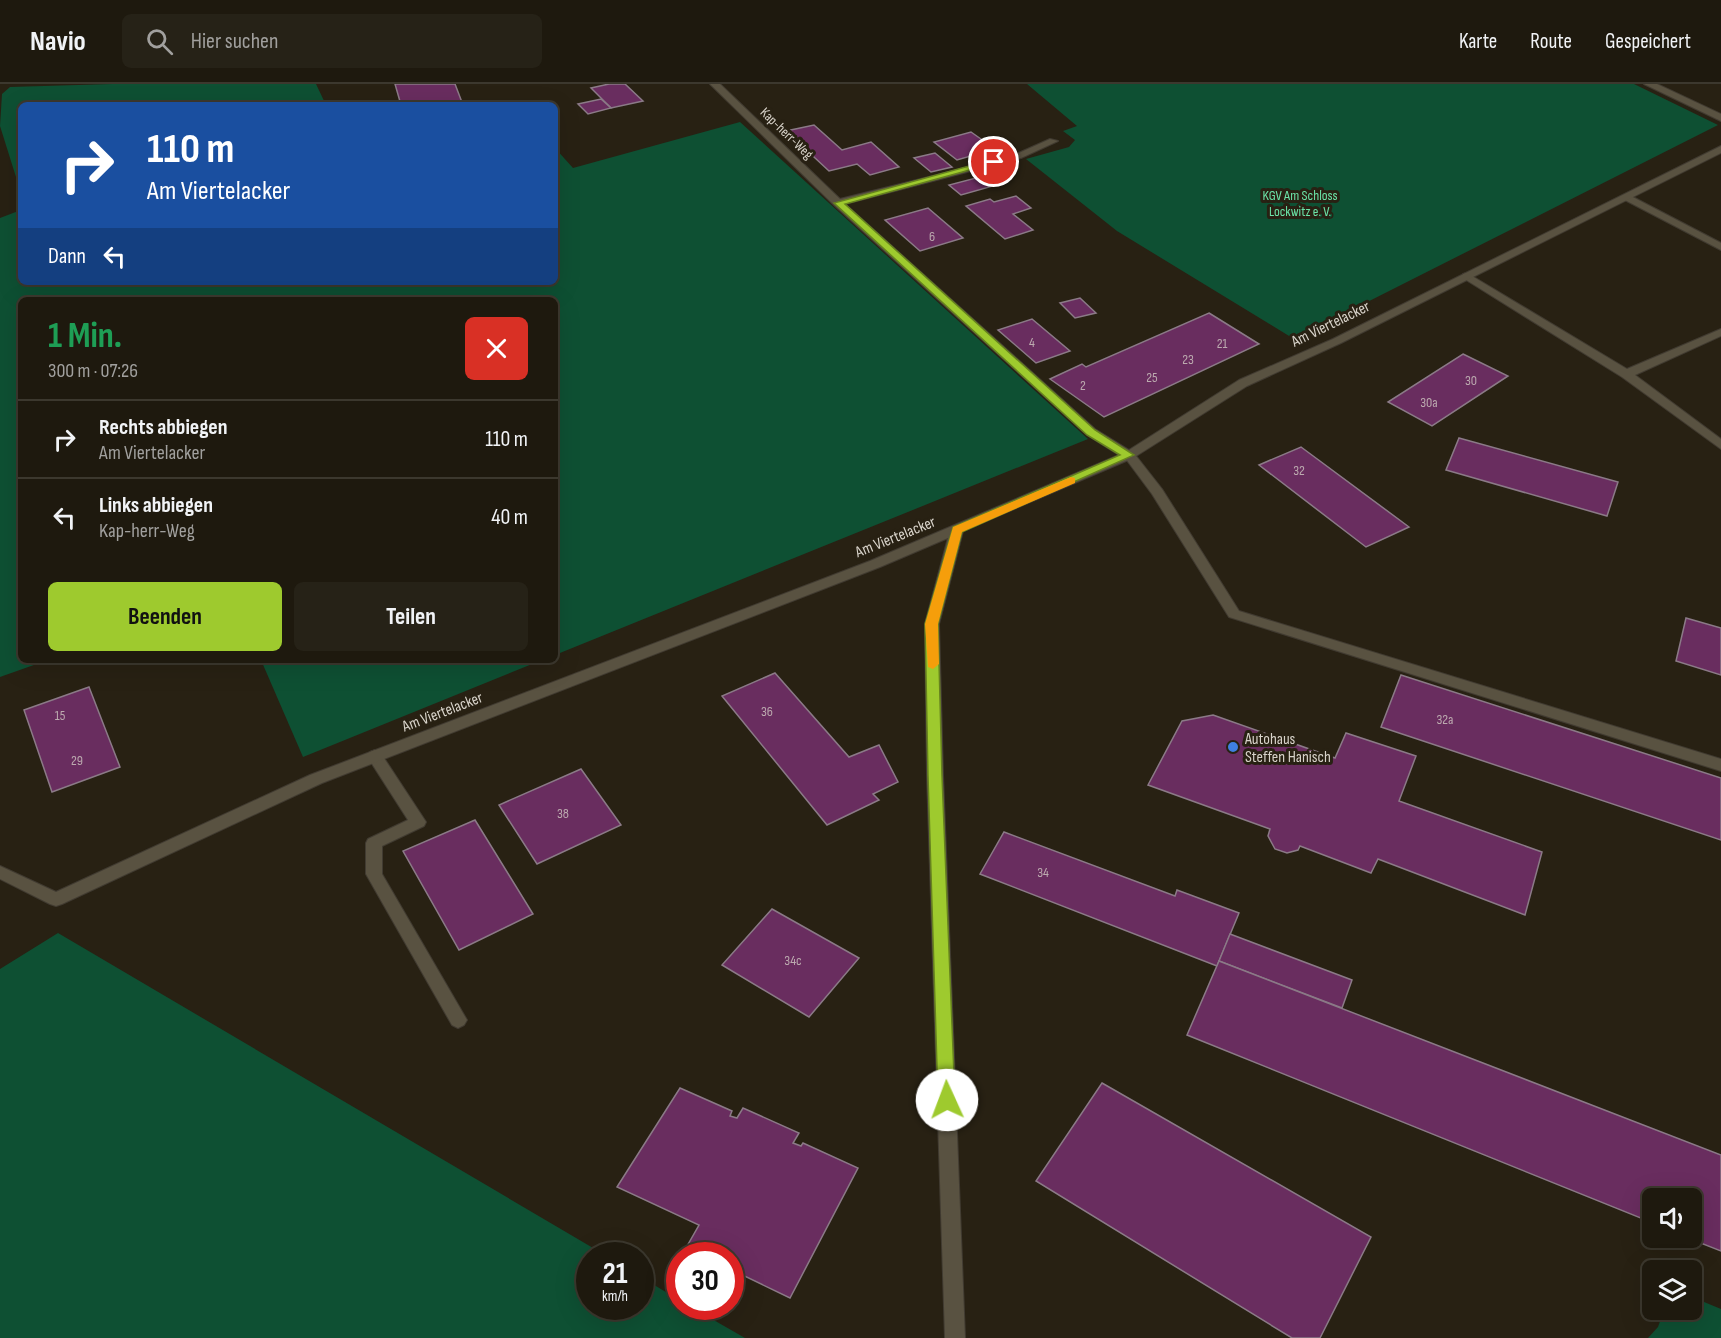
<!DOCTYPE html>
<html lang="de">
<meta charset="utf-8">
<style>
body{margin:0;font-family:"Sofia Sans Condensed",sans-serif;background:#262217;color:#f1f3f6;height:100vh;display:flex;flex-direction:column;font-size:22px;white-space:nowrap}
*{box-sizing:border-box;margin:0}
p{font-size:20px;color:#a1a09e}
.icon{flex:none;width:33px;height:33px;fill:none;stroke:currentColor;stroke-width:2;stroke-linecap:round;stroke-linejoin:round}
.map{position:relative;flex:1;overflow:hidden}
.details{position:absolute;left:18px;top:213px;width:540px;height:366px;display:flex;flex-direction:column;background:#1e190e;border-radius:9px;box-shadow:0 6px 24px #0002,0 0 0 2px #3c382e}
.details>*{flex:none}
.banner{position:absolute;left:18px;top:18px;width:540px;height:183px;border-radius:9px;box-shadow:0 6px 24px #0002,0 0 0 2px #3c382e;background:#1a4fa0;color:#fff;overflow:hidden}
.buttons{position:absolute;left:1642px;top:1104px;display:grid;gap:12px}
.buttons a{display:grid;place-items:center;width:60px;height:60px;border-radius:9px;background:#1e190e;box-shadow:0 6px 24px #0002,0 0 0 2px #3c382e;font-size:30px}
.speed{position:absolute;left:576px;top:1158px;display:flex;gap:12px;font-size:30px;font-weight:700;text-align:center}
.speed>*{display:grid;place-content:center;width:78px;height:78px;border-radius:50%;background:#1e190e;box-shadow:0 6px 24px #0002,0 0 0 2px #3c382e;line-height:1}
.speed small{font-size:15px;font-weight:400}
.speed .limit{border:9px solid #d22;background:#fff;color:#111}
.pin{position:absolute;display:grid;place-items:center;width:51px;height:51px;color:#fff;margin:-26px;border:3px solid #fff;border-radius:50%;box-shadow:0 2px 6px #0007}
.me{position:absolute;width:66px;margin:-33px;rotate:358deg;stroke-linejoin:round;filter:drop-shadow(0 0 4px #0008)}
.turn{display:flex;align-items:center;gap:21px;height:126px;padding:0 30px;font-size:27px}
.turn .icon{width:78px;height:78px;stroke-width:2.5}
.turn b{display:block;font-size:42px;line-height:51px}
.then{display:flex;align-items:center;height:57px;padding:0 30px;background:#0003;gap:12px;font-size:22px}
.round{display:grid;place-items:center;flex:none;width:63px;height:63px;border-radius:9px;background:#262217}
.headline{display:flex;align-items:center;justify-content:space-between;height:102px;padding:0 30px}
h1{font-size:36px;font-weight:700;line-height:45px;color:#1e9e55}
.action{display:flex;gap:12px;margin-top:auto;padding:12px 30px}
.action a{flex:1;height:69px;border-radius:9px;background:#9eca2e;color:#111;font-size:24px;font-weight:700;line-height:69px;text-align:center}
.action a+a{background:#262217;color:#f1f3f6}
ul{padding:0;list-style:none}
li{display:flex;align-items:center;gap:18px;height:78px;padding:0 30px;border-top:2px solid #3c382e}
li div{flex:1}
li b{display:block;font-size:22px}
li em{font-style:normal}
header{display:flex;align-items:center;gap:36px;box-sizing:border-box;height:84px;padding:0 30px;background:#1e190e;border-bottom:2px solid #3c382e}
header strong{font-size:28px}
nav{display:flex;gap:33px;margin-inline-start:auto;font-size:21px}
.search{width:420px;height:54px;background:#262217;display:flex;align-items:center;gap:15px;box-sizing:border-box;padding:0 21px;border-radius:9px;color:#a1a09e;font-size:22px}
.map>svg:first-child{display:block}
.green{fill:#0e5033}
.building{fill:#692d5f;stroke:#8b7a87;stroke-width:1.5}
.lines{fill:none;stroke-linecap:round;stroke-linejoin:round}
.lane-casing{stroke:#413b31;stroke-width:2}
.street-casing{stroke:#413b31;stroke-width:2}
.lane{fill:#595241;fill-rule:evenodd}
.street{fill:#595241;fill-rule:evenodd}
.route{fill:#9eca2e;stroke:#67831e;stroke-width:1.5}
.slow{fill:#f59e0b}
.shop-dot{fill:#3f7fe0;stroke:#282113;stroke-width:2}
.labels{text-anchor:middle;stroke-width:6;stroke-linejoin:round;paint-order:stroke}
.far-street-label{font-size:14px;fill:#d8d3ca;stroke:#282113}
.far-park-label{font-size:14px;fill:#6be4a8;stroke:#282113}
.number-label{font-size:14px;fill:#bcaaaf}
.street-label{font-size:16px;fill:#d8d3ca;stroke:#282113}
.poi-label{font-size:16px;fill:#d8d3ca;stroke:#282113;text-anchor:start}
</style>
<header>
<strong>Navio</strong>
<div class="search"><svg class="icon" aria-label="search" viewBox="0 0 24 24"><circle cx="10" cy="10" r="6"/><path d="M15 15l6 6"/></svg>Hier suchen</div>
<nav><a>Karte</a><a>Route</a><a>Gespeichert</a></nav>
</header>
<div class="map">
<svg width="1721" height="1254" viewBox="0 0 1721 1254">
<rect width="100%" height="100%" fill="#282113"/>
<g class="green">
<polygon points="112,0 316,0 326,21 21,21 21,109 0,42 2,10 10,3"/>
<polygon points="1027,0 1634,0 1718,41 1294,255 1117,147 1026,75 1069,63 1075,56 1063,47 1077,42"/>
<polygon points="740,38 1088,355 555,571 555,216 21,216 21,576 48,576 0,593 0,134 21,126 21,198 555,198 555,64 573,84"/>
<polygon points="261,576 542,576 303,673"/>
<polygon points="58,849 605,1171 590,1172 590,1222 640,1222 641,1193 679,1216 680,1222 691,1223 745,1254 0,1254 0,885"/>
<polygon points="1692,1213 1721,1225 1721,1254 1648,1254 1658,1243 1664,1226 1692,1226"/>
</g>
<g class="building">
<polygon points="395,0 455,0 463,21 401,21"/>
<polygon points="609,0 625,0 643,17 611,24 591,4"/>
<polygon points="601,15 611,24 588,30 578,20"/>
<polygon points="814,41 842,66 871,58 899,83 870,91 857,80 829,87 786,47"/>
<polygon points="971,48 995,65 957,76 934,58"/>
<polygon points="935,69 952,83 931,88 914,74"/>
<polygon points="995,89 1007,98 961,111 949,101"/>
<polygon points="1016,112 1031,124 1013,130 1033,146 1005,155 966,122 990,115 994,118"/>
<polygon points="928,124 963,154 920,167 885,136"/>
<polygon points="1080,214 1096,229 1075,234 1060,219"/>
<polygon points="1209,229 1259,260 1104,333 1050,295 1082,280 1086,283"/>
<polygon points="1032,235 1070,267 1036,279 998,246"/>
<polygon points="1463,270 1508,292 1432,342 1388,318"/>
<polygon points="1459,354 1618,398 1607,432 1446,386"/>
<polygon points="1301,363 1409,443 1366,463 1259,381"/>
<polygon points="1686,534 1721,544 1721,591 1676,577"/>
<polygon points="775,589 849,673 879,661 898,698 873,710 879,716 827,741 722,612"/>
<polygon points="1401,591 1721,694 1721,756 1381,643"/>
<polygon points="89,603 120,683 52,708 24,626"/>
<polygon points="1213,631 1335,674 1346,649 1416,672 1399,717 1542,768 1525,831 1378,775 1371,789 1300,762 1298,766 1287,769 1275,765 1268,752 1270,745 1148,701 1182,637"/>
<polygon points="581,685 621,741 537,780 499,721"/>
<polygon points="475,736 533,830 459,866 403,767"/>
<polygon points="1004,748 1175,812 1177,806 1239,829 1217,882 980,790"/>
<polygon points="772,825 859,874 809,933 722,881"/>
<polygon points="1230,850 1352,896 1342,924 1219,877"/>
<polygon points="1219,877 1721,1071 1721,1167 1688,1154 1692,1154 1692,1114 1653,1114 1653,1139 1187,951"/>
<polygon points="1102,999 1371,1153 1320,1254 1292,1254 1036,1097"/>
<polygon points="680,1004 732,1027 730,1032 737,1034 743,1024 799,1049 793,1059 801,1062 803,1059 858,1084 790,1214 730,1185 730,1172 702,1172 686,1164 699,1141 617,1103"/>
</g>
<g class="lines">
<defs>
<g id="lane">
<polygon points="1050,55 1058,57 1021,74 1012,72"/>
<polygon points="1627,110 1721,159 1721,166 1623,115 1622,113"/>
<polygon points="1467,189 1627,285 1721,245 1721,252 1635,291 1721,355 1721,365 1622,293 1463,194 1463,190"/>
<polygon points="1129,367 1133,368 1162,405 1239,527 1721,675 1721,687 1229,533 1152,410 1123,371"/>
<polygon points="375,666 380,668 426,738 424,742 382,762 382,790 464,931 467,936 464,941 458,944 452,941 366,790 366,759 368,755 408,736 367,672 370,668"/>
</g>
<g id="street">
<polygon points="710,0 720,0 840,115 1021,70 1021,74 845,120 1095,345 1129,366 1239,296 1333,255 1721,62 1721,69 1341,259 1247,302 1133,374 963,447 939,540 943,691 965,1254 945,1254 927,691 925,540 948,454 880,483 322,699 62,820 56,822 50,820 0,795 0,782 56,808 310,691 870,477 1119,371 1087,351 834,121"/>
<polygon points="1644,0 1657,0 1721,30 1721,37"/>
</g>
</defs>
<use href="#lane" class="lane-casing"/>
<use href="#street" class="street-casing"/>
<use href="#lane" class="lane"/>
<use href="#street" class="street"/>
</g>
<polygon class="route" points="991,76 999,78 845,120 1095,346 1134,371 962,448 938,540 942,692 955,1016 953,1021 947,1023 941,1021 938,1016 928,692 925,540 953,443 1120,371 1087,351 834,119"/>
<polygon class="slow" points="1071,393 1075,394 1075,399 962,448 938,540 939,580 933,585 928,583 925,540 953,443"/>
<circle class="shop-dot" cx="1233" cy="663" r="6"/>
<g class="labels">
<g class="far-street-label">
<text transform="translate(787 49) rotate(44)" y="5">Kap-herr-Weg</text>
</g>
<g class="far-park-label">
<text x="1300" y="116">KGV Am Schloss<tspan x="1300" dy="16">Lockwitz e. V.</tspan></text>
</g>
<g class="number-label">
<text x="932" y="157">6</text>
<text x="1032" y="263">4</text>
<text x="1222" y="264">21</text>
<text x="1188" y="280">23</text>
<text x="1152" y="298">25</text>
<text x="1471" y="301">30</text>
<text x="1083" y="306">2</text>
<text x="1429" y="323">30a</text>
<text x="1299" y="391">32</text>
<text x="767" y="632">36</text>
<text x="60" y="636">15</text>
<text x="1445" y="640">32a</text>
<text x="77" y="681">29</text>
<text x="563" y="734">38</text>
<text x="1043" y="793">34</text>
<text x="793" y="881">34c</text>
</g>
<g class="street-label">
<text transform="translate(1330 239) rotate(-26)" y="6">Am Viertelacker</text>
<text transform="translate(895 452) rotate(-22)" y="6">Am Viertelacker</text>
<text transform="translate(442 627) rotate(-21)" y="6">Am Viertelacker</text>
</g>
<g class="poi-label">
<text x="1245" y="660">Autohaus<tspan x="1245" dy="18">Steffen Hanisch</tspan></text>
</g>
</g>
</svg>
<div class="buttons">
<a><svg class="icon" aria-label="sound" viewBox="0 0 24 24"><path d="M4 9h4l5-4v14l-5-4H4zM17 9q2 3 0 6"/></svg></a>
<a><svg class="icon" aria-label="layers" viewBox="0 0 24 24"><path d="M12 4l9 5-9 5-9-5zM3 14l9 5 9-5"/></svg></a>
</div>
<div class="speed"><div>21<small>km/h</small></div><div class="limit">30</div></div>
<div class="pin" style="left:994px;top:78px;background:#d93025"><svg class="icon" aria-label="arrive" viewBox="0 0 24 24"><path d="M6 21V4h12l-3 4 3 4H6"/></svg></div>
<svg class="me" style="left:947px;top:1016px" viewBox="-20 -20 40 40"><circle r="19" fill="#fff"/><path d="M0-13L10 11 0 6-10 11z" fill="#9eca2e"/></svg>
<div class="banner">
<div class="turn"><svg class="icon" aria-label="right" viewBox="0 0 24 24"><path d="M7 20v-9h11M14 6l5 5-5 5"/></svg><div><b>110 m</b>Am Viertelacker</div></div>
<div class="then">Dann<svg class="icon" aria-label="left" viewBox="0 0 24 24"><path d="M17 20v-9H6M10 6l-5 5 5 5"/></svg></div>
</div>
<section class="details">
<div class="headline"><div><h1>1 Min.</h1><p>300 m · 07:26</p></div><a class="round" style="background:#d93025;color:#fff"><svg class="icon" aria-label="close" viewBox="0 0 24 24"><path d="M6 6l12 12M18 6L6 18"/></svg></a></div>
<ul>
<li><svg class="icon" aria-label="right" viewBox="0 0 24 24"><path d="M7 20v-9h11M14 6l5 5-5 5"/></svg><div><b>Rechts abbiegen</b><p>Am Viertelacker</p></div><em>110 m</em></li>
<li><svg class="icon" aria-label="left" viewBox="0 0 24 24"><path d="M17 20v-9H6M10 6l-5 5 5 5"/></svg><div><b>Links abbiegen</b><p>Kap-herr-Weg</p></div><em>40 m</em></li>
</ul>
<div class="action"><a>Beenden</a><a>Teilen</a></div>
</section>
</div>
